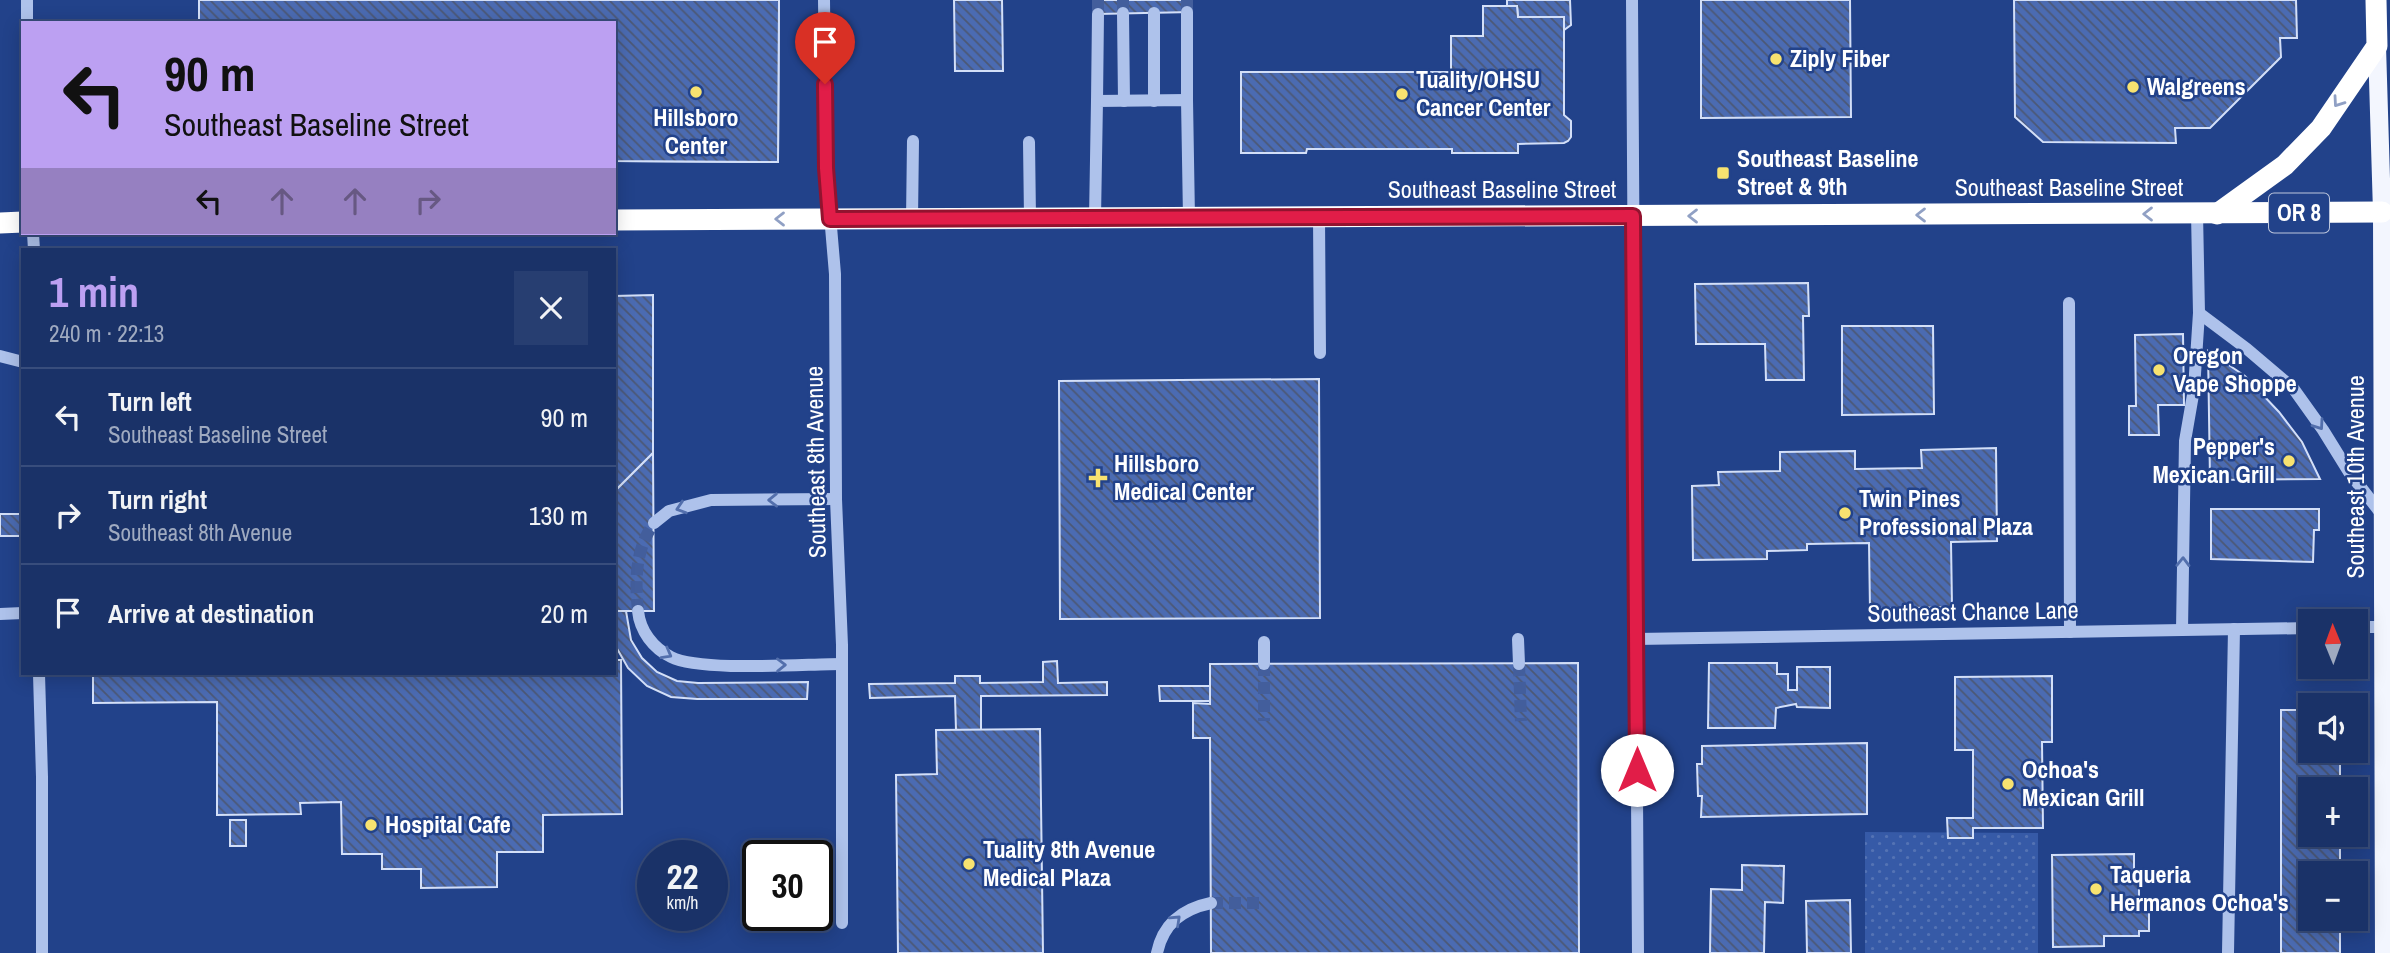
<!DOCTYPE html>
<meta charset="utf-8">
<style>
body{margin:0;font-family:"Archivo Narrow",sans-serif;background:#273e71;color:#f1f3f6;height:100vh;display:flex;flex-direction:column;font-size:26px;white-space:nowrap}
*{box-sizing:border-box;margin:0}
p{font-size:23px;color:#9faac0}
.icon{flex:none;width:38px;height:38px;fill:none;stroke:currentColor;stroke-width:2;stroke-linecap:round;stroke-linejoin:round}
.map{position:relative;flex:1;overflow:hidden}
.side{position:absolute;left:21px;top:248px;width:595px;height:427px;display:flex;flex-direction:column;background:#1a3268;border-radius:0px;box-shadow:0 4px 18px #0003,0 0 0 2px #384d7c}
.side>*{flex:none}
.hud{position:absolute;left:21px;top:21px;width:595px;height:214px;border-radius:0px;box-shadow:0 4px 18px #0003,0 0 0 2px #384d7c;background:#bca0f2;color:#111;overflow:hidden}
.needle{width:46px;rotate:359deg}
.fabs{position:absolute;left:2298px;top:609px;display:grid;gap:14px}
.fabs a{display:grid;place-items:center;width:70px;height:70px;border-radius:0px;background:#1a3268;box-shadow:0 4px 18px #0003,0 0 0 2px #384d7c;font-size:35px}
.speed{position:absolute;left:637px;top:840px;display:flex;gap:14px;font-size:35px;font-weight:700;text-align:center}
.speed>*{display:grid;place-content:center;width:91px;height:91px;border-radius:50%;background:#1a3268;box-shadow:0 4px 18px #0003,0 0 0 2px #384d7c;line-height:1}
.speed small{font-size:18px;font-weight:400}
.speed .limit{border:4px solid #111;border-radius:10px;background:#fff;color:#111}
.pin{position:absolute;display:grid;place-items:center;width:60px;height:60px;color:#fff;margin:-72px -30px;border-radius:50% 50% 50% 0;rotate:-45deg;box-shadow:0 0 7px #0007}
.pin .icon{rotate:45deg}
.me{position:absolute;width:77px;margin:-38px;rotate:0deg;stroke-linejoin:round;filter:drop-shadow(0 0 5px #0008)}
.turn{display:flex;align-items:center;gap:24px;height:147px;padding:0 28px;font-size:32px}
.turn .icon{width:91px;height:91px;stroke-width:2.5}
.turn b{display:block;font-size:49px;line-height:60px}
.lanes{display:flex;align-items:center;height:66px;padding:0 28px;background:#0003;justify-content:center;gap:35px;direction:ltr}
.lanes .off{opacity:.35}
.round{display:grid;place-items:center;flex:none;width:74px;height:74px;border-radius:0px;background:#273e71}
.summary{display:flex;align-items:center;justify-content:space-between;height:119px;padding:0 28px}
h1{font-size:42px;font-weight:800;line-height:52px;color:#bca0f2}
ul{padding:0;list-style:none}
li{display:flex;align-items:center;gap:21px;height:98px;padding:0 28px;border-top:2px solid #384d7c}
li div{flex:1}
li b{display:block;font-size:26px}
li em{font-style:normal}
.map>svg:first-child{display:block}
.green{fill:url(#green-dots)}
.building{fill:url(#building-back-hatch);stroke:#d3dff8;stroke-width:2}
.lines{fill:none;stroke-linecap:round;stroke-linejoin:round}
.minor-tunnel{stroke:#435e9c;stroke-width:12;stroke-dasharray:12 6;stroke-linecap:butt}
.minor{stroke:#aec2eb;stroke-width:12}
.major{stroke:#f3f6fe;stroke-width:18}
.highway{stroke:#fff;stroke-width:21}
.oneway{stroke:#90a0c4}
.oneway2{stroke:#536fac}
.route-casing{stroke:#92132f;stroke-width:18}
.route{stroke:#e11d48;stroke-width:12}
.poi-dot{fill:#f7e270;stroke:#22428a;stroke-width:2.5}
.labels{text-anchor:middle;stroke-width:5;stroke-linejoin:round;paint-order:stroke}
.shield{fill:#22428a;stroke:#bdc6dc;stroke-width:2}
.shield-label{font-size:23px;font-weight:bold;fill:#fff}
.poi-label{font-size:24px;font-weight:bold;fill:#fff;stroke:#22428a;text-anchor:start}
.street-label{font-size:24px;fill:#fff;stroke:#22428a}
</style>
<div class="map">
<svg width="2390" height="953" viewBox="0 0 2390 953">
<defs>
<pattern id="green-dots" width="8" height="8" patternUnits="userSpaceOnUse" patternTransform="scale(1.75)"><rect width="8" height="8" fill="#365aa7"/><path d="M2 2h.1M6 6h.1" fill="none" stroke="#5473b4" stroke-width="1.8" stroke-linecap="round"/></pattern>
<pattern id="building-back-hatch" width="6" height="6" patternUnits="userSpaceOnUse" patternTransform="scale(1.75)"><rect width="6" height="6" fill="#4b6bb2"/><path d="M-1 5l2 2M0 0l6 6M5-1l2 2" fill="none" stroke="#4c5875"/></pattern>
</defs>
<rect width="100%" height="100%" fill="#22428a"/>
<polygon class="green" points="1865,832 2038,833 2038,953 1865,953"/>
<g class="building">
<polygon points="199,0 779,0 778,162 614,161 614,23 199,23"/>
<polygon points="199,0 779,0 778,162 614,161 614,23 199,23"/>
<polygon points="954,0 1002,0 1003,71 955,71"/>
<polygon points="1098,0 1192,0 1192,12 1098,14"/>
<polygon points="1507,0 1570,0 1571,25 1564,30 1564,17 1518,17 1517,6 1507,6"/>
<polygon points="1701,0 1850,0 1851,117 1701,118"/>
<polygon points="2014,0 2296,0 2297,38 2280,38 2281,57 2210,128 2175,128 2176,143 2043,142 2015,117"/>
<polygon points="1483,6 1517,6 1518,17 1564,17 1564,115 1571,121 1571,137 1568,141 1564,143 1518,144 1518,153 1452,153 1452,149 1307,149 1306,153 1241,153 1241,72 1451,72 1451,36 1483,36"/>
<polygon points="179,20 179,23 95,23 95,21"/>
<polygon points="1808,283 1809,316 1803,316 1804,380 1766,380 1765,344 1696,344 1695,284"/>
<polygon points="653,295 653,453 614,492 614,296"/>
<polygon points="1842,326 1933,326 1934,414 1842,415"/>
<polygon points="2183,334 2184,405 2158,405 2159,435 2129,435 2129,406 2136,406 2135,335"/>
<polygon points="2208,351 2245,376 2279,412 2302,442 2320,479 2210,480"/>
<polygon points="1319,379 1320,618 1060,619 1059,381"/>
<polygon points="1996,448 1997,541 1951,542 1952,607 1870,609 1869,543 1807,544 1807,550 1767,551 1767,559 1693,560 1692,486 1719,485 1718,472 1780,471 1780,452 1855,451 1855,469 1922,468 1921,450"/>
<polygon points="653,453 654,611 614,611 614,492"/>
<polygon points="2211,509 2319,509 2319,530 2314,530 2313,562 2211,559"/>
<rect x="0" y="514" width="23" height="22"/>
<polygon points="614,611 626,611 631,640 642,658 657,672 677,681 698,683 808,682 807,699 697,699 671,697 647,686 628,668 615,645"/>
<polygon points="614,660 621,660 622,814 543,815 543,852 497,852 497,887 421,888 421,869 382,869 382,854 342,854 341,802 300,803 301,814 217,815 217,702 93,703 93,674 614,674"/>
<polygon points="1057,661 1058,683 1107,682 1107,695 981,696 981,730 956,730 955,696 870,698 869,684 955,683 955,676 980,676 980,683 1043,682 1043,662"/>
<polygon points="1578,663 1579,953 1211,953 1210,738 1193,738 1193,703 1210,704 1210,664"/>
<polygon points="1709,663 1777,663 1777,674 1788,674 1788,690 1797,690 1797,667 1830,667 1830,708 1797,707 1796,704 1776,708 1775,728 1708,728"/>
<polygon points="2052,676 2052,742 2042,742 2043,828 1973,828 1973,838 1948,838 1947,818 1973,818 1973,750 1955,750 1955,677"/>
<polygon points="1159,686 1210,686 1210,701 1160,701"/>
<polygon points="2281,710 2310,710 2310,751 2340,751 2340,789 2310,789 2310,835 2340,835 2340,873 2310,873 2310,919 2340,919 2340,953 2281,953"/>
<polygon points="1040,729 1043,953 898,953 896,775 937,774 936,730"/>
<polygon points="1867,743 1867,814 1701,817 1702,796 1698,796 1697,764 1702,764 1702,746"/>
<rect x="230" y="820" width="16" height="26"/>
<polygon points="2134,854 2134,869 2139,870 2139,909 2149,909 2149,931 2139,931 2139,936 2104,936 2104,946 2053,947 2052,855"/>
<polygon points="1742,865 1784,866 1783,903 1765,902 1764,953 1710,953 1711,889 1742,890"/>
<polygon points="1850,900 1851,953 1807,953 1806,901"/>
</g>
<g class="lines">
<g class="minor-tunnel">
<polyline points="1098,0 1098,14"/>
<polyline points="1123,0 1123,13"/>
<polyline points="1187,0 1187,12"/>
<path d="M 638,611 C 635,579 635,550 654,523"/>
<polyline points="1264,664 1264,721"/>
<polyline points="1519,664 1521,721"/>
<polyline points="1211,903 1265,903"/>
</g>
<g class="minor">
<polyline points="27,0 27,23"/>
<polyline points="824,0 826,168 835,274 836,499 842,645 842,923"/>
<polyline points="1632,0 1638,953"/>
<polyline points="1187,12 1187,100"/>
<polyline points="1123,13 1124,101"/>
<polyline points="1154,13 1154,101"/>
<polyline points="1097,101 1098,14"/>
<polyline points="1029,142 1030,218"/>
<polyline points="1319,217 1320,353"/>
<polyline points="1095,218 1097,101 1187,100 1189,218"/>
<polyline points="912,219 913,141"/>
<polyline points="33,233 34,250"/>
<polyline points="2069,303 2070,632"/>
<polyline points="2199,313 2247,349 2293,388 2323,430 2349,472 2383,516"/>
<polyline points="0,356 23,362"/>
<polyline points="654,523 669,511 711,500 836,499"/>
<path d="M 638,611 C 640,631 653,648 671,657 C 700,672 804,664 842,664"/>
<polyline points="0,614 23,613"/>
<polyline points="2356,627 2383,627"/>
<polyline points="2182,630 2185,441 2194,389 2199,313 2197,213"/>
<polyline points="1518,639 1519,664"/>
<polyline points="1636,639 2310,628"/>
<polyline points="1264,664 1264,642"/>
<polyline points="39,674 42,777 42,953"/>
<path d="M 1157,953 C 1163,924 1182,909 1211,903"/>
<polyline points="2228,953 2234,629"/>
</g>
<polyline class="major" points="2377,46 2382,212 2384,953"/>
<g class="highway">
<polyline points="2217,214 2285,165 2321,128 2377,46 2376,0"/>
<polyline points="614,220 2382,212"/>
<polyline points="0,223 23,222"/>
</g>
</g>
<defs><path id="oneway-chevron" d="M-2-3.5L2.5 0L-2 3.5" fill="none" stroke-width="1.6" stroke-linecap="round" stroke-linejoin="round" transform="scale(1.75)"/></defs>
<g class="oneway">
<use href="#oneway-chevron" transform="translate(2338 102) rotate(125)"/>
<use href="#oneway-chevron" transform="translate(2148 214) rotate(180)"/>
<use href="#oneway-chevron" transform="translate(1921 215) rotate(180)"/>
<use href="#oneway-chevron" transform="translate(1693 216) rotate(180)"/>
<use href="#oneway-chevron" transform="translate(780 219) rotate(180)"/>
</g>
<g class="oneway2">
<use href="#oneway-chevron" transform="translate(2319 425) rotate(55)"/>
<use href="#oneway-chevron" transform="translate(773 500) rotate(179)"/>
<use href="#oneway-chevron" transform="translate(681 508) rotate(162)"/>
<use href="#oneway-chevron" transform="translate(2183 562) rotate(-89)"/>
<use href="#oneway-chevron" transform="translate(667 654) rotate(29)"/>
<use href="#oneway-chevron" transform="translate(781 665) rotate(-1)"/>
<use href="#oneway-chevron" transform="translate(1176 920) rotate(-43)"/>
</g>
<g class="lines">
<defs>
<polyline id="route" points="825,84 826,168 830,219 1633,216 1637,770"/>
</defs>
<use href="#route" class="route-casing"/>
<use href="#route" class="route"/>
</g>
<g class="poi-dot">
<circle cx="1776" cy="59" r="7"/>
<circle cx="2133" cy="87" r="7"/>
<circle cx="696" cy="92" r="7"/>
<circle cx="1402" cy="94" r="7"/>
<rect x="1716" y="166" width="14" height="14" rx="3.5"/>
<circle cx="2159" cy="370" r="7"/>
<circle cx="2289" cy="461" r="7"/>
<path d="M1094.5 467.5h7v7h7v7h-7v7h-7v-7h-7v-7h7z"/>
<circle cx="1845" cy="513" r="7"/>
<circle cx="2008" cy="784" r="7"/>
<circle cx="371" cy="825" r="7"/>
<circle cx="969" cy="864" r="7"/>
<circle cx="2096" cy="889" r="7"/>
</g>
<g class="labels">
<rect class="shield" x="2269" y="193.5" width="60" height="39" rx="5"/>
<g class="shield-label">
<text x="2299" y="221">OR 8</text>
</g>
<g class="poi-label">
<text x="1790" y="67">Ziply Fiber</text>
<text x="1416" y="88">Tuality/OHSU<tspan x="1416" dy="28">Cancer Center</tspan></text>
<text x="2147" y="95">Walgreens</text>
<text x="696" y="126" text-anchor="middle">Hillsboro<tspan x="696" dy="28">Center</tspan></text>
<text x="1737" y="167">Southeast Baseline<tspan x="1737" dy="28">Street &amp; 9th</tspan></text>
<text x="2173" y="364">Oregon<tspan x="2173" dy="28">Vape Shoppe</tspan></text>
<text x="2275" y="455" text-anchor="end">Pepper's<tspan x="2275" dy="28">Mexican Grill</tspan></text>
<text x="1114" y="472">Hillsboro<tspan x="1114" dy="28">Medical Center</tspan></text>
<text x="1859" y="507">Twin Pines<tspan x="1859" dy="28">Professional Plaza</tspan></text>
<text x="2022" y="778">Ochoa's<tspan x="2022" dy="28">Mexican Grill</tspan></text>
<text x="385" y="833">Hospital Cafe</text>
<text x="983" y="858">Tuality 8th Avenue<tspan x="983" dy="28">Medical Plaza</tspan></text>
<text x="2110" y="883">Taqueria<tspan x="2110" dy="28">Hermanos Ochoa's</tspan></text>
</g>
<g class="street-label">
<text x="2069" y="196">Southeast Baseline Street</text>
<text x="1502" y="198">Southeast Baseline Street</text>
<text transform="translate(816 462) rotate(-91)" y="8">Southeast 8th Avenue</text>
<text transform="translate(2356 477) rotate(-90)" y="8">Southeast 10th Avenue</text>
<text transform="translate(1973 612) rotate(-1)" y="8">Southeast Chance Lane</text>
</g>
</g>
</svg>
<div class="fabs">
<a><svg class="needle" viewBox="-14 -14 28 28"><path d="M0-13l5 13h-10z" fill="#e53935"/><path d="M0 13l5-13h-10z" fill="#9faac0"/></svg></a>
<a><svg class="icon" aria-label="sound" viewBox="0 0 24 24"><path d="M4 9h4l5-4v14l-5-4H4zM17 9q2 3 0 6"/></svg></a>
<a>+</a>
<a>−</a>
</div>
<div class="speed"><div>22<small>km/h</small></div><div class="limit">30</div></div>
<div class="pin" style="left:825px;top:84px;background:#d93025"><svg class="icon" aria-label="arrive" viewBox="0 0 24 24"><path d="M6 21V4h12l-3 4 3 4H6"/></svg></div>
<svg class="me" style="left:1637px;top:770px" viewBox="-20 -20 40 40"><circle r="19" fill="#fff"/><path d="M0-13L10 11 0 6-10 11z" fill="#e11d48"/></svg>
<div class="hud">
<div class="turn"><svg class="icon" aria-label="left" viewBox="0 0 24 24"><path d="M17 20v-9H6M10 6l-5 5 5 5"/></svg><div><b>90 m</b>Southeast Baseline Street</div></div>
<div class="lanes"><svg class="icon" aria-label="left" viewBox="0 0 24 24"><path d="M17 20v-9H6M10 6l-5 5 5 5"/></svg><svg class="icon off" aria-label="ahead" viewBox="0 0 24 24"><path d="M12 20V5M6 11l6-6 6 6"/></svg><svg class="icon off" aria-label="ahead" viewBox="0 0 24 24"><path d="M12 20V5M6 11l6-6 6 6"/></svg><svg class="icon off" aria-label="right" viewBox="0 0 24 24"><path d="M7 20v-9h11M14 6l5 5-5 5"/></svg></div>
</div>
<section class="side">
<div class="summary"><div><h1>1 min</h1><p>240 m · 22:13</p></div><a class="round"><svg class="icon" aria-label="close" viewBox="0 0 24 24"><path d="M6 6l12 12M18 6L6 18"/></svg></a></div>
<ul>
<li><svg class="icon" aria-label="left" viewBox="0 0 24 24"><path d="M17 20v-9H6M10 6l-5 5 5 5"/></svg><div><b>Turn left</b><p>Southeast Baseline Street</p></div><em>90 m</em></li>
<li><svg class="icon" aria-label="right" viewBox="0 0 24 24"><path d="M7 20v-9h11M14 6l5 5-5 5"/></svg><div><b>Turn right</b><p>Southeast 8th Avenue</p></div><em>130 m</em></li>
<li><svg class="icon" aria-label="arrive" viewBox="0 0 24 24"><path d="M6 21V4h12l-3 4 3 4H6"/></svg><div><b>Arrive at destination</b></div><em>20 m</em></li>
</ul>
</section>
</div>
